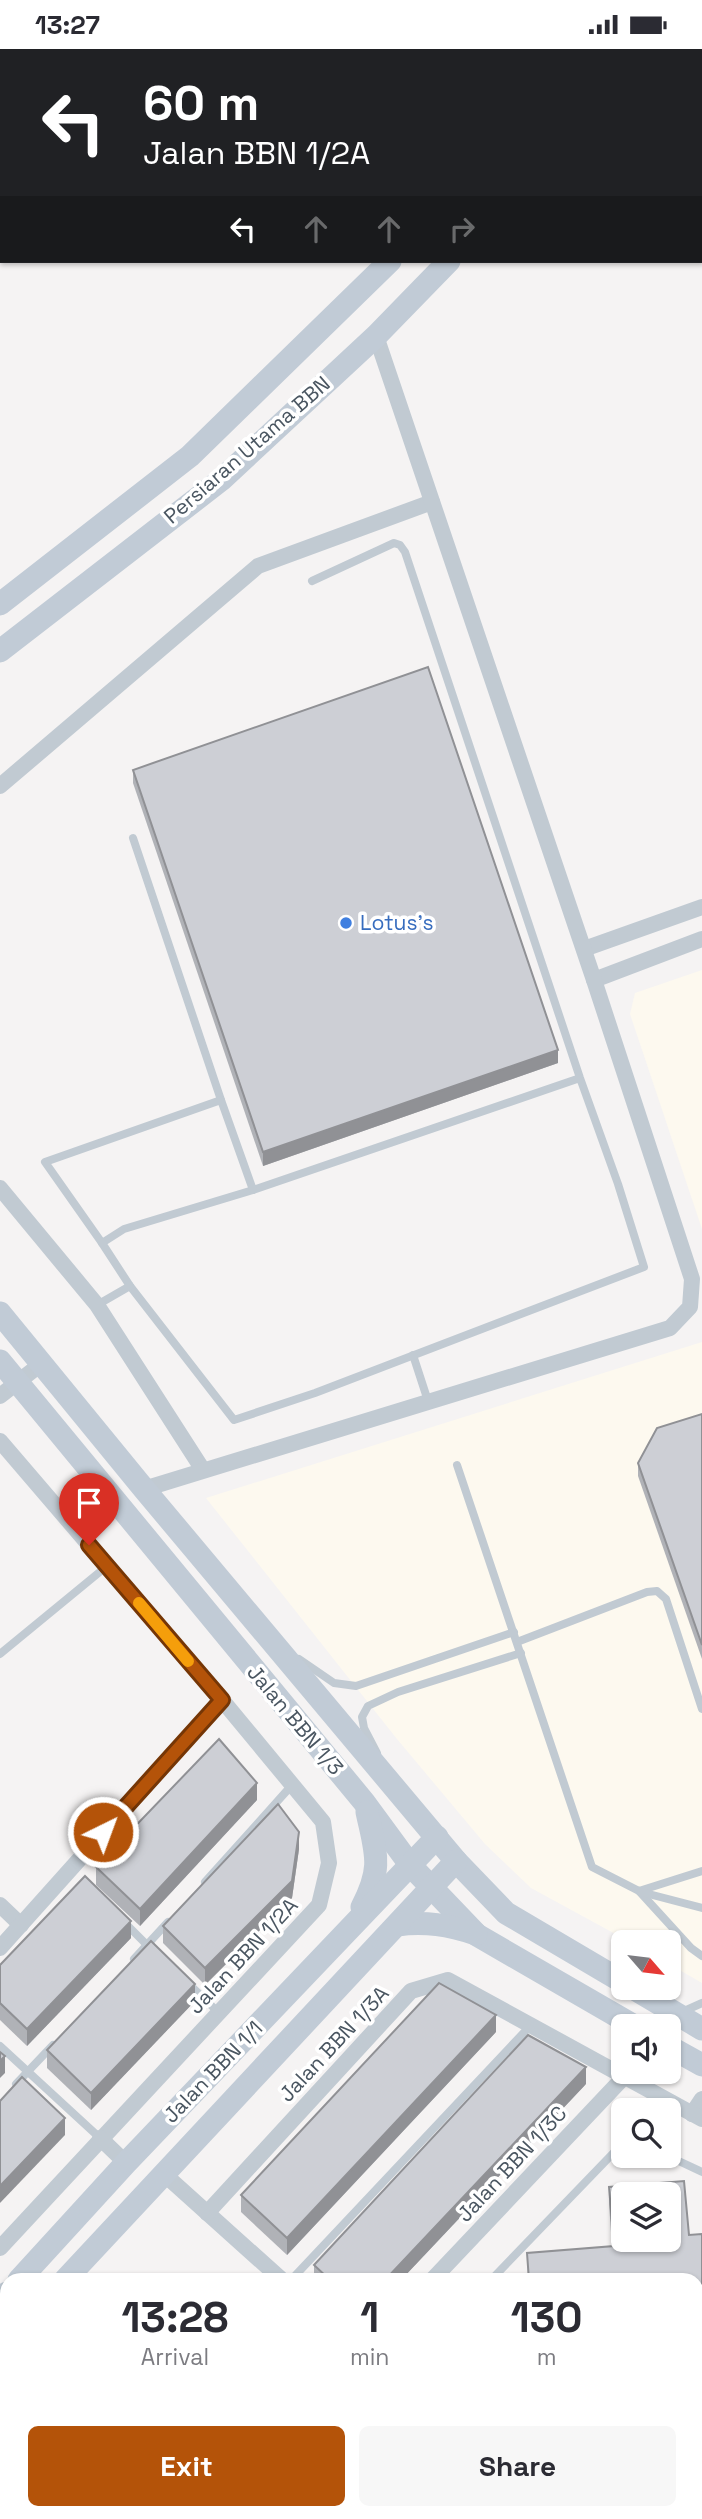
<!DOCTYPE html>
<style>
body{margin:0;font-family:"Space Grotesk",sans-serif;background:#f7f7f7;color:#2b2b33;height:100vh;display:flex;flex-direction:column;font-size:26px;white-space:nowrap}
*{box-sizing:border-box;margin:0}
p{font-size:23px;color:#7c7c81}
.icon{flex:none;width:38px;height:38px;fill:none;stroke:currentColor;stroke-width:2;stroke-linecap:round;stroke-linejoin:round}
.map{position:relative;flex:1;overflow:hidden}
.side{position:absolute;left:0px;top:2224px;width:704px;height:247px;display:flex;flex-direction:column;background:#fff;border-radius:21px 21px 0 0;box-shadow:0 2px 5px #0004}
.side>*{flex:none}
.hud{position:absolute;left:0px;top:0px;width:704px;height:214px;box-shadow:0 2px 5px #0004;background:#202124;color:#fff;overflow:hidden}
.needle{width:46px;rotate:118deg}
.controls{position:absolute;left:611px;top:1881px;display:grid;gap:14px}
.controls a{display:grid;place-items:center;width:70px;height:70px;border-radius:10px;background:#fff;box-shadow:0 2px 5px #0004;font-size:35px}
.pin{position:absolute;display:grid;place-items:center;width:60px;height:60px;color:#fff;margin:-72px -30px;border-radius:50% 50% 50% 0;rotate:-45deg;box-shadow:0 0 7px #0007}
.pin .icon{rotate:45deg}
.me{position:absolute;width:77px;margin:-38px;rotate:42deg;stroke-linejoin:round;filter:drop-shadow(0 0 5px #0008)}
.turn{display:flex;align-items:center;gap:24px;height:147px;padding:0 28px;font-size:32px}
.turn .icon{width:91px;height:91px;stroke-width:2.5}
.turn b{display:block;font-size:49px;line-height:60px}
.lanes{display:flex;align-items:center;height:66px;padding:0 28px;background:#0003;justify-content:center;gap:35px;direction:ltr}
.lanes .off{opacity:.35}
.eta{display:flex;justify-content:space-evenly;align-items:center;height:119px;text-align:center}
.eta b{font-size:42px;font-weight:600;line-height:49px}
.primary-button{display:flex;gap:14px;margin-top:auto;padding:14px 28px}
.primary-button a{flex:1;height:80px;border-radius:10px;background:#b45309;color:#fff;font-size:28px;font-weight:600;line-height:80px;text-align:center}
.primary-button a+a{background:#f7f7f7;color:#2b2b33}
.status{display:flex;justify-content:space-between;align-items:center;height:49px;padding:0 35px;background:#fff;direction:ltr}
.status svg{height:19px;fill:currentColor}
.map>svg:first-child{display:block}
.commercial{fill:#fdf9ef}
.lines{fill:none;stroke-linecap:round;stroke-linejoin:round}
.lane{stroke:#c1cad2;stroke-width:8}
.street{stroke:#c1cad2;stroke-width:16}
.secondary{stroke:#c1cbd6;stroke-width:23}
.wall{fill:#b0b2b7}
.shaded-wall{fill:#909195}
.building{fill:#cdcfd5;stroke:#909195;stroke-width:2;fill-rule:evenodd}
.route-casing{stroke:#753606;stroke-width:18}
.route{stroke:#b45309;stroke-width:12}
.slow{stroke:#f59e0b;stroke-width:12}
.shop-dot{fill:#3f7fe0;stroke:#fff;stroke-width:2.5}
.labels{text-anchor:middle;stroke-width:7;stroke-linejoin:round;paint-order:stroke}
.street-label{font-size:21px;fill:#4a5661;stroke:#fff}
.shop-label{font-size:21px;fill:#366cbe;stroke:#fff;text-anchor:start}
</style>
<div class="status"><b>13:27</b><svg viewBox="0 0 49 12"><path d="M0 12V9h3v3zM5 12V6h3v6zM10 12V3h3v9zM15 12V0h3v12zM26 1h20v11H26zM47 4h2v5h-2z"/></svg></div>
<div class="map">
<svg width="702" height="2470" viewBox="0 0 702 2470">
<rect width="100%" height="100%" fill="#f5f3f3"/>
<g class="commercial">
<polygon points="702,921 702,1180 630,965 635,944"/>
<polygon points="702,1293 702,1934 669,1915 668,1894 630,1893 531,1839 485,1795 397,1690 206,1449"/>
</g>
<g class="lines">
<g class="lane">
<polyline points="312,532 394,494 400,496 405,503 580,1029 618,1135 644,1218 315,1344 234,1371 130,1237 102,1194 124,1180 253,1141 580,1029"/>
<polyline points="133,789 221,1051"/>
<polyline points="102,1194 45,1113 221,1051 253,1141"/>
<polyline points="97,1256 130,1237"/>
<polyline points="413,1306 428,1352"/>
<polyline points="457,1416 592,1818 639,1842 702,1822"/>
<polyline points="517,1593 647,1543 657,1542 666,1550 702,1660"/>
<polyline points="0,1605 107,1517"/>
<polyline points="299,1610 334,1634 356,1637 514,1583"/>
<polyline points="377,1704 364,1679 362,1668 368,1657 398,1643 521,1604"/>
<polyline points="205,1833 292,1736"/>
<polyline points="639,1842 691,1899 702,1907"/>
<polyline points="641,1843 702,1859"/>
<polyline points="125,1874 150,1899"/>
<polyline points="134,1910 168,1873"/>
<polyline points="188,1934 219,1964"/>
<polyline points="682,1963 702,1954"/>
<polyline points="0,1997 100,2089"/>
<polyline points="16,2035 53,1996"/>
<polyline points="646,2062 655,2045"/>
<polyline points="668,2107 702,2123"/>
<polyline points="291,2231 531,1976"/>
<polyline points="491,2231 623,2094"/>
<polyline points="696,2290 702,2290"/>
<polyline points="619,2464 620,2470"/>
<polyline points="475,2466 492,2464"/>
</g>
<g class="street">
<polyline points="0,737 258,517 432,453"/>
<polyline points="584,900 702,858"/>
<polyline points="594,931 702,890"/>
<polyline points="0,1139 97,1256 203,1421"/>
<polyline points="0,1347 41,1315"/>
<polyline points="0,1392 222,1651 323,1773 329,1814 319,1856 0,2199"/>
<polyline points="144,1440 670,1279 690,1258 692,1230 594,931 376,287"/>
<polyline points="0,1856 21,1876"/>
<polyline points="0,1899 222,1651"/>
<polyline points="692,2065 702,2050"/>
<polyline points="100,2089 126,2114"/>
<polyline points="164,2125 282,2231"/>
<polyline points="207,2164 411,1942 448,1931 702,2070"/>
<polyline points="432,2231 624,2028"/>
<polyline points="696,2341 702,2340"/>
<polyline points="475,2464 475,2470"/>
</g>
<g class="secondary">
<polyline points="605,2 607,0"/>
<polyline points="653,2 655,0"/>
<polyline points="0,555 190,407 390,212"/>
<polyline points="0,602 221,431 376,287 449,212"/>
<polyline points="0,1264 144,1440 456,1812 506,1864 623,1933"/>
<polyline points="0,1312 364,1753 411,1817 477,1886 636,1978"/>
<path d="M 362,1858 C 383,1818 376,1805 367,1763"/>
<path d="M 397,1876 C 425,1872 449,1876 476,1885"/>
<polyline points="633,1939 702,1980"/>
<polyline points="668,1997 702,2016"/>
<polyline points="19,2231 126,2114 437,1788"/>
<polyline points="65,2231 456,1812"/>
<polyline points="0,2252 7,2244"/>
<polyline points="0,2300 7,2293"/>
</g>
</g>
<g class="wall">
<polygon points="133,721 558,1014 263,1117 133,734"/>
<polygon points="702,1365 702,1610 638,1427 638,1414"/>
<polygon points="257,1751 140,1877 96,1836 96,1818"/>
<polygon points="299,1800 292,1849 205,1936 163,1894 163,1877"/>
<polygon points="131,1889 27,1997 0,1971 0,1916"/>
<polygon points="195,1952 91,2061 47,2019 47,2001"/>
<polygon points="496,1983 287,2206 241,2163 241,2146"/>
<polygon points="586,2035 401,2231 314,2231 314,2216"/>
<polygon points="609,2138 689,2186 702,2185 702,2269 696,2269 696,2231 528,2231 527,2204 612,2197 609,2155"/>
<rect x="696" y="2350" width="6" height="76"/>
</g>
<g class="shaded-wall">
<polygon points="558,1001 558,1014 263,1117 263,1103"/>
<polygon points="257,1734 257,1751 140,1877 140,1860"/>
<polygon points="299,1783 299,1800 292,1849 205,1936 205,1919"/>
<polygon points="131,1872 131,1889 27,1997 27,1980"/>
<polygon points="195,1935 195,1952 91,2061 91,2044"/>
<polygon points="496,1966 496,1983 287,2206 287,2189"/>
<polygon points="5,2007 5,2024 0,2029 0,2012"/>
<polygon points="586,2018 586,2035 401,2231 385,2231"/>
<polygon points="65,2069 65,2086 0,2154 0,2137"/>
</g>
<g class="building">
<polygon points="428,618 558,1001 263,1103 133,721"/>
<polygon points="702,1365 702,1596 638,1414 657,1379"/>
<polygon points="219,1690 257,1734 140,1860 96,1818"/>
<polygon points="278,1755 299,1783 292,1832 205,1919 163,1877"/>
<polygon points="85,1827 131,1872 27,1980 0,1954 0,1916"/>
<polygon points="151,1892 195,1935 91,2044 47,2001"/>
<polygon points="439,1934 496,1966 287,2189 241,2146"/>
<polygon points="528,1986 586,2018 385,2231 330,2231 314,2216"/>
<polygon points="0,2003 5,2007 0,2012"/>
<polygon points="22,2028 65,2069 0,2137 0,2052"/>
<path d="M 684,2132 L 689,2186 L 702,2185 L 702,2252 L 696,2252 L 696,2231 L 529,2231 L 527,2204 L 614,2197 L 609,2138 ZM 623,2146 L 668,2146 L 668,2191 L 623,2191 Z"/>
<rect x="696" y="2350" width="6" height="59"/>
<polygon points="702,2436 702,2470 634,2470 633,2464 696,2464 696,2437"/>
<polygon points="491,2464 615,2464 615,2470 492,2470"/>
</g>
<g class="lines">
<defs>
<polyline id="route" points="89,1496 222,1651 103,1783"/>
</defs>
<use href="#route" class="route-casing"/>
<use href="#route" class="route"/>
<polyline class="slow" points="139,1554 188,1612"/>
</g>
<circle class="shop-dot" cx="346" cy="874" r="7"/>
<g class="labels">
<g class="street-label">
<text transform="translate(247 401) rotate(-41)" y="7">Persiaran Utama BBN</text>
<text transform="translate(295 1671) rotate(50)" y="7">Jalan BBN 1/3</text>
<text transform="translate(243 1907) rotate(-47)" y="7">Jalan BBN 1/2A</text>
<text transform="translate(334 1995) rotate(-47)" y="7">Jalan BBN 1/3A</text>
<text transform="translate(213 2023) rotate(-46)" y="7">Jalan BBN 1/1</text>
<text transform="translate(512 2115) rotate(-47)" y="7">Jalan BBN 1/3C</text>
</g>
<g class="shop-label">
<text x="360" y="881">Lotus's</text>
</g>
</g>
</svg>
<div class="controls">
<a><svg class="needle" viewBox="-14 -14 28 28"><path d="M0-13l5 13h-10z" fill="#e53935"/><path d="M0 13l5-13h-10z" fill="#7c7c81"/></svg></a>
<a><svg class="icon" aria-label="sound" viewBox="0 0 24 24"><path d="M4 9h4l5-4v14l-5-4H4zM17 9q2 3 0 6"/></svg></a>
<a><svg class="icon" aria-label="search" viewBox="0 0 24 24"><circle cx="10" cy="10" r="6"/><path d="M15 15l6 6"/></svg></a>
<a><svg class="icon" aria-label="layers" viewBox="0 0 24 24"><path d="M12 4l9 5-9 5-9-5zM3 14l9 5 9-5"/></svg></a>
</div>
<div class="pin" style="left:89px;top:1496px;background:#d93025"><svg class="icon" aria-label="arrive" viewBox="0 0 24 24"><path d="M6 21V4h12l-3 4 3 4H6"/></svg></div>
<svg class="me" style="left:103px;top:1783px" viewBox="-20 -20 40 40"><circle r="17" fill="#b45309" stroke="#fff" stroke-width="3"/><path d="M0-11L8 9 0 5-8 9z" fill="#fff"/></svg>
<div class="hud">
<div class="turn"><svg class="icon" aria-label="left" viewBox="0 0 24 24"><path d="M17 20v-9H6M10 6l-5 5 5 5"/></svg><div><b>60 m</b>Jalan BBN 1/2A</div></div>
<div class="lanes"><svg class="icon" aria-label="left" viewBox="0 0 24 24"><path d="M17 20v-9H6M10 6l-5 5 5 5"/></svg><svg class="icon off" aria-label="ahead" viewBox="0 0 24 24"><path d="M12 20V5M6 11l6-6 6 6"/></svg><svg class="icon off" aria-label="ahead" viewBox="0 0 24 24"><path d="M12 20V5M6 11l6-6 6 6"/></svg><svg class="icon off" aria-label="right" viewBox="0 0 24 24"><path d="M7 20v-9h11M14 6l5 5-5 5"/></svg></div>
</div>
<section class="side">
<div class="eta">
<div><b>13:28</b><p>Arrival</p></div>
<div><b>1</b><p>min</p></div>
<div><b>130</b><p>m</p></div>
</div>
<div class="primary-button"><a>Exit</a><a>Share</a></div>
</section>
</div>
